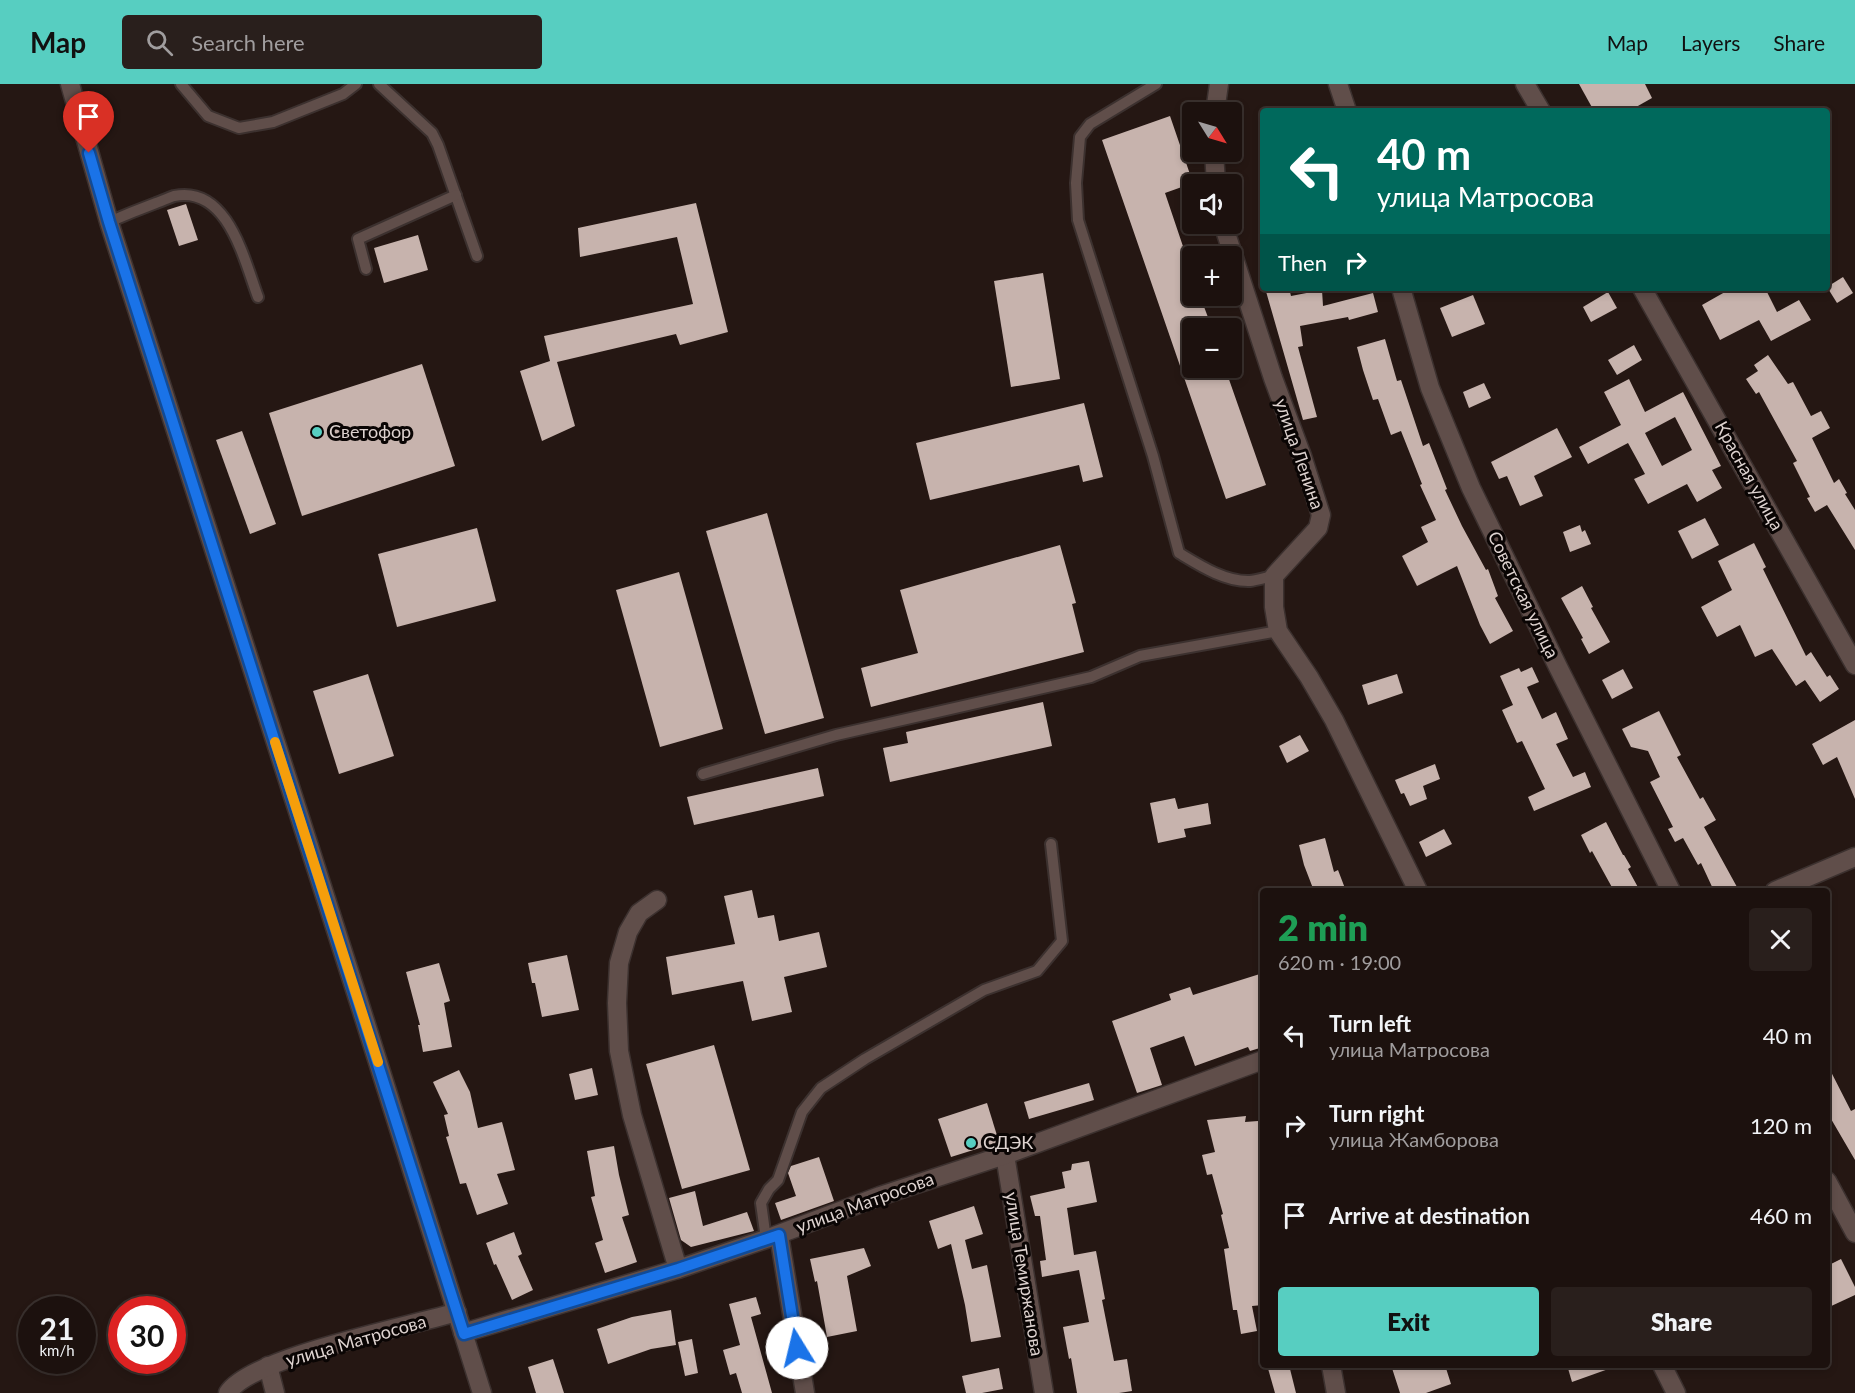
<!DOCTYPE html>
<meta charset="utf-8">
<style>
body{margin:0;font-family:Lato,sans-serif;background:#291f1c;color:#f1f3f6;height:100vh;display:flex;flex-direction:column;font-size:22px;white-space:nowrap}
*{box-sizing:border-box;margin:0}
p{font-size:20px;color:#a09d9e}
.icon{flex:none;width:33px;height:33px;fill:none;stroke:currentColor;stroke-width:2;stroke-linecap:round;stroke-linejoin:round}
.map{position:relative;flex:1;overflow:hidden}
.sheet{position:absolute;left:1260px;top:804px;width:570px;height:480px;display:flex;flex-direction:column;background:#1c110e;border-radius:6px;box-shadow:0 3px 9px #0003,0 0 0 2px #3a312e}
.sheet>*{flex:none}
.guide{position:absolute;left:1260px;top:24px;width:570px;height:183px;border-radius:6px;box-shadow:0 3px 9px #0003,0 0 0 2px #3a312e;background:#00695c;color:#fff;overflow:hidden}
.needle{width:39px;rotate:127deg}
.controls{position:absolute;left:1182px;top:18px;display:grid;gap:12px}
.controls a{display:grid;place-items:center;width:60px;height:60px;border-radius:6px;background:#1c110e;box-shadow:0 3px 9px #0003,0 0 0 2px #3a312e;font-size:30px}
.speed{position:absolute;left:18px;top:1212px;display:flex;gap:12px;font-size:30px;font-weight:700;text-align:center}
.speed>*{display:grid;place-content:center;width:78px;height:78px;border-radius:50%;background:#1c110e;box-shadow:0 3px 9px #0003,0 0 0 2px #3a312e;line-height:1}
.speed small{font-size:15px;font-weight:400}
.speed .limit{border:9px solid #d22;background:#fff;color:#111}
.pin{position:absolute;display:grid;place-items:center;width:51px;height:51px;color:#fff;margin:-62px -26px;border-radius:50% 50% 50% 0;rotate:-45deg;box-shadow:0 0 6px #0007}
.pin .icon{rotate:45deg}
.me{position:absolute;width:66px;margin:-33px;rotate:351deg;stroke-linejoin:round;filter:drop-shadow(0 0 4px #0008)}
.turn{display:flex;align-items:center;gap:21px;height:126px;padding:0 18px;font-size:27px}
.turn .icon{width:78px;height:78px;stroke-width:2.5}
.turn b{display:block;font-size:42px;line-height:51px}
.then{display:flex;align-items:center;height:57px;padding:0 18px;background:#0003;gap:12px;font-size:22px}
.round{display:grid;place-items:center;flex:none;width:63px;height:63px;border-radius:6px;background:#291f1c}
.headline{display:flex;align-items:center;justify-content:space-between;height:102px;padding:0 18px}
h1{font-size:36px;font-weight:800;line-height:45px;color:#1e9e55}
.primary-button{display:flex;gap:12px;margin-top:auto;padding:12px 18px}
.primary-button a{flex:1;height:69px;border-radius:6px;background:#57cec1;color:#111;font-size:24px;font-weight:800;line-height:69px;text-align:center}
.primary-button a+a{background:#291f1c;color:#f1f3f6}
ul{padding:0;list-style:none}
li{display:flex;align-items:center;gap:18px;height:90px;padding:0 18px}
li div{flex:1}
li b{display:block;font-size:22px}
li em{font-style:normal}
header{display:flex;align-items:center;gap:36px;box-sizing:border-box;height:84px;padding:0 30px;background:#57cec1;color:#111}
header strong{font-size:28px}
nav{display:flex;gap:33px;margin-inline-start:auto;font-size:21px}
.search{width:420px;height:54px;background:#291f1c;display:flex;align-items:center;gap:15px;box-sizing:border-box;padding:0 21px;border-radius:6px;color:#a09d9e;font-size:22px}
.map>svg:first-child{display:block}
.building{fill:#c7b3ad;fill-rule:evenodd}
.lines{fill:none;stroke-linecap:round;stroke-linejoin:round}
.service-casing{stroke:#3c312f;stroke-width:14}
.minor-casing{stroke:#3c312f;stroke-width:21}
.tertiary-casing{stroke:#3c312f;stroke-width:21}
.service{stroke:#604e4a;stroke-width:10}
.minor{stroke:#604e4a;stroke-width:18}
.tertiary{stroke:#604e4a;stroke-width:18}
.route-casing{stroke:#114b97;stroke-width:15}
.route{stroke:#1a73e8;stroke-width:10}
.slow{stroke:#f59e0b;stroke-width:10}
.poi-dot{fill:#57cec1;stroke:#0a0504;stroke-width:2}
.labels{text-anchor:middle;stroke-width:6;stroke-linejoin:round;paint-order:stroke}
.poi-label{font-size:18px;fill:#ddd2cf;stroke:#0a0504;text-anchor:start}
.street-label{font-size:18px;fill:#ddd2cf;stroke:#0a0504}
</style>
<header>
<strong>Map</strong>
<div class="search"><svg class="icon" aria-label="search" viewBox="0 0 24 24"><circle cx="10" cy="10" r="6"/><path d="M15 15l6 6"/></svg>Search here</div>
<nav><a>Map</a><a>Layers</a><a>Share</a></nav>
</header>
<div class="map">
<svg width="1855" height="1309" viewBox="0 0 1855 1309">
<rect width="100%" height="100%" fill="#251713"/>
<g class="building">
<polygon points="1579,0 1645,0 1652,14 1629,27 1594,27"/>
<polygon points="1170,32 1193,99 1165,109 1192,189 1192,212 1200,212 1212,244 1192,244 1192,284 1225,284 1266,401 1226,415 1102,56"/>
<polygon points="696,119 728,248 680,261 676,250 557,278 575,342 542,357 520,287 550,277 544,252 693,220 677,153 580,173 578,144"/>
<polygon points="186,120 198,156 179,162 167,126"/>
<polygon points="418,151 428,186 384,199 374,164"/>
<polygon points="1043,189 1060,295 1011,303 994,197"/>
<polygon points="1843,193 1853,209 1837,219 1827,203"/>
<polygon points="1265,204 1289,204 1291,212 1322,206 1323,222 1373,209 1378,228 1349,236 1348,233 1300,242 1303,262 1298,263 1317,333 1303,336"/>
<polygon points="1732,204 1765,204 1777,228 1799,216 1811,236 1771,257 1759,236 1720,256 1702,221"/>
<polygon points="1608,208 1617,224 1591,238 1583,223"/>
<polygon points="1473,211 1485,240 1452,253 1440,224"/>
<polygon points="1385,255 1397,297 1401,296 1423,362 1429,359 1447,405 1445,406 1462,442 1486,486 1488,485 1498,512 1495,514 1513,547 1490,560 1480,541 1457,482 1417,502 1402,472 1428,458 1421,443 1436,436 1420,401 1422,400 1401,347 1391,351 1378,315 1373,316 1363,286 1357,263"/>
<polygon points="1634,261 1642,276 1617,291 1608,276"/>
<polygon points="1768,271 1788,300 1793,298 1811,332 1821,327 1830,344 1812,354 1834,399 1839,395 1847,409 1845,410 1855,426 1855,466 1827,421 1815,428 1807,414 1810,413 1793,379 1797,377 1759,308 1756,310 1746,295 1758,287 1754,281"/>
<polygon points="422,280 455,382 302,432 269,329"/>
<path d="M 1629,295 L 1645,328 L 1683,308 L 1721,382 L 1712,386 L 1722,404 L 1697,418 L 1687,400 L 1648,420 L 1634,395 L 1645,390 L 1628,359 L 1588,380 L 1579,363 L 1621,341 L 1604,308 ZM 1675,333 L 1692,366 L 1662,382 L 1645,349 Z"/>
<polygon points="1484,299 1491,314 1469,324 1463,308"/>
<polygon points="1084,319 1103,393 1083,398 1079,381 930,416 916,359"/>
<polygon points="1557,344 1572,373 1534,392 1543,412 1520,422 1507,392 1499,395 1491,378"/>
<polygon points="242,347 276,440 250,450 216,356"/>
<polygon points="767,429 824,634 765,650 706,447"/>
<polygon points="1705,434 1719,461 1692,475 1678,447"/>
<polygon points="1580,441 1582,448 1585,446 1591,460 1570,468 1563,448"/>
<polygon points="477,444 496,517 397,543 378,470"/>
<polygon points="1754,459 1766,483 1763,485 1806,572 1811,568 1827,593 1830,591 1839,605 1820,618 1805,596 1796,602 1772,565 1755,573 1740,541 1717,553 1701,523 1732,506 1718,477"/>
<polygon points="1060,461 1076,519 1072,520 1084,568 871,623 861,584 918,569 900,506"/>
<polygon points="679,488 723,645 660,663 616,506"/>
<polygon points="1582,502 1593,523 1591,524 1610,558 1589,570 1581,555 1583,554 1561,514"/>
<polygon points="1532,583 1539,598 1527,603 1542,635 1556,628 1568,655 1556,660 1573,693 1585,688 1591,703 1534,727 1528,713 1545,705 1522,657 1517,659 1502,626 1513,621 1500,592 1519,584 1521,588"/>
<polygon points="1623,585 1633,604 1612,615 1602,596"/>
<polygon points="368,590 394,672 339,690 313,607"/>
<polygon points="1397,590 1403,609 1368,621 1362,601"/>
<polygon points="1043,618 1052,662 890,698 883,664 908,659 906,648"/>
<polygon points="1659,627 1681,671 1677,673 1700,715 1703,713 1716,736 1704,743 1737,803 1728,807 1714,807 1701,779 1698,781 1683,754 1675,758 1668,745 1673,743 1650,698 1660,693 1648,667 1631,663 1622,645"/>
<polygon points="1855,636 1855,715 1837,673 1823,681 1812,660"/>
<polygon points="1300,651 1309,667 1287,679 1279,662"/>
<polygon points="1435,680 1440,695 1423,702 1427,715 1410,722 1404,709 1401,710 1395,696"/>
<polygon points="818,684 824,712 694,741 687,713"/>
<polygon points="1175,714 1178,725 1208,719 1211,740 1184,745 1186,753 1158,759 1150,719"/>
<polygon points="1606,738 1623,771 1624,771 1631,783 1628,785 1640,807 1614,807 1592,767 1590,769 1581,751"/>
<polygon points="1444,745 1452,760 1426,773 1419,758"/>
<polygon points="1325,754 1334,788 1338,786 1346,807 1314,807 1304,781 1299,761"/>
<polygon points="752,806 758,834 774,831 779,857 819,848 827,883 784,893 792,928 752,937 743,897 672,911 666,873 735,860 724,812"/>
<polygon points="567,871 579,926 542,933 535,899 532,899 528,879"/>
<polygon points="439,879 450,917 444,919 452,963 423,968 418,941 420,941 406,888"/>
<polygon points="1263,889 1263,963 1250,967 1248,963 1195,982 1184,952 1150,964 1162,1001 1137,1009 1112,937 1171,916 1169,910 1190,903 1193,911"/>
<polygon points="714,961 750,1086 682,1105 646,980"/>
<polygon points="1827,980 1851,1027 1855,1025 1855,1076 1827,1028"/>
<polygon points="592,984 598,1011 575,1016 569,990"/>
<polygon points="459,986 470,1008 478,1044 502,1038 515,1086 497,1090 508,1120 477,1131 466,1099 460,1100 446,1053 449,1052 444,1031 448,1030 433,998"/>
<polygon points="1089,999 1094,1016 1029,1035 1024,1018"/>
<polygon points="987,1019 999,1058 951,1073 938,1035"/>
<polygon points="1246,1032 1245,1038 1258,1037 1262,1070 1263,1070 1263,1221 1252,1222 1257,1247 1241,1250 1237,1226 1233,1226 1224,1165 1229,1164 1221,1131 1223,1130 1212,1090 1207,1091 1202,1071 1215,1068 1207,1036"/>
<polygon points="614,1062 619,1091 629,1131 622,1133 637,1178 605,1189 595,1159 603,1156 591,1113 595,1112 587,1067"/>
<polygon points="819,1073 834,1117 781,1136 775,1119 796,1112 788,1089 791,1082"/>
<polygon points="1089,1077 1097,1118 1067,1124 1074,1171 1096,1167 1105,1215 1102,1216 1114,1277 1127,1275 1132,1307 1119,1309 1077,1309 1071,1274 1069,1275 1063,1243 1089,1238 1079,1186 1042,1193 1040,1177 1046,1176 1040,1132 1035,1132 1030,1112 1065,1104 1062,1088 1071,1086 1072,1080"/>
<polygon points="695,1107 703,1142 747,1128 754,1147 691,1163 681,1156 669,1114"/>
<polygon points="974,1122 983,1150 965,1156 972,1185 987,1181 1001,1253 971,1258 965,1221 951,1160 938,1165 929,1137"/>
<polygon points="514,1148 522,1170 518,1172 533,1206 512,1216 496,1180 494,1181 486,1159"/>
<polygon points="864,1164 871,1182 847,1192 857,1247 827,1253 817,1197 815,1198 810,1175"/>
<polygon points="1841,1175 1855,1203 1855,1211 1827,1224 1827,1182"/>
<polygon points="756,1213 761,1230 751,1233 772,1309 742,1309 736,1289 730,1291 723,1266 740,1261 729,1220"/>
<polygon points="671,1226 676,1261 651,1265 608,1280 597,1245 632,1233"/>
<polygon points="692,1255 698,1289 685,1292 678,1258"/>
<polygon points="553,1275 564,1309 536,1309 528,1283"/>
<polygon points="1267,1281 1289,1281 1296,1309 1275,1309"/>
<polygon points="1391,1281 1415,1281 1416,1285 1429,1281 1445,1281 1451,1300 1426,1309 1400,1309"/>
<polygon points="1567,1281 1614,1281 1614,1283 1572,1298"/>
<polygon points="999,1284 1003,1305 982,1309 966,1309 962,1292"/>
</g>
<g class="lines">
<defs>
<g id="service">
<polyline points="181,0 208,32 239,44 273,38 343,10 356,0"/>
<polyline points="379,0 432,49 438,61 477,172"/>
<path d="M 1156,0 L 1090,40 L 1080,53 L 1076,99 L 1078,136 L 1153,372 L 1179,469 C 1199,481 1225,498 1250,497 C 1258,496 1267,493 1274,492"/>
<path d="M 109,138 C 125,131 140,125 156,119 C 162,117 168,114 174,112 C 228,101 244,176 258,213"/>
<polyline points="366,185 358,155 456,111"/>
<polyline points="703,690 836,651 1091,593 1140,572 1278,547"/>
<polyline points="766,1155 761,1119 769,1105 778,1096 802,1028 821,1004 865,975 984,906 1037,887 1062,857 1051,760"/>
</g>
<g id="minor">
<polyline points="1338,0 1347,27"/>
<polyline points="1215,28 1219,0"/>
<polyline points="1214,68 1216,100"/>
<polyline points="1223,140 1273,294 1302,372 1321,431 1318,444 1274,492 1274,523 1278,547 1309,593 1334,636 1418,807"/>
<polyline points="1401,204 1430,304 1471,404 1559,585 1671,807"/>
<polyline points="1775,807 1855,773"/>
<polyline points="657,816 639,829 628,848 619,879 617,919 619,967 632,1031 678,1185"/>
<polyline points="1005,1071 1044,1309"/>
<polyline points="1827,1097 1855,1149"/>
<polyline points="779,1151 805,1309"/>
<polyline points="463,1249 678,1185 766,1155 880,1112 1005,1071 1263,976"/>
<polyline points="1331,1281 1336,1309"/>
<polyline points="1662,1281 1676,1309"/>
<polyline points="268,1282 275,1309"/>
<path d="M 228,1309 C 250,1273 412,1242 457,1228"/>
</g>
<g id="tertiary">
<polyline points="70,0 109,138 359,918 482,1309"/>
<polyline points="1525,0 1541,27"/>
<polyline points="1642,204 1855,581"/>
</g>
</defs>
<use href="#service" class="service-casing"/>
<use href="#minor" class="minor-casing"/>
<use href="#tertiary" class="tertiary-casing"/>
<use href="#service" class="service"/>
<use href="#minor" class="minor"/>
<use href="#tertiary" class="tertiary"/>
</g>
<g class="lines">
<defs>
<polyline id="route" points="89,69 109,138 464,1250 678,1185 779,1151 797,1264"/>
</defs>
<use href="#route" class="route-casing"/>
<use href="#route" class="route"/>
<polyline class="slow" points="275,658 378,978"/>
</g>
<g class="poi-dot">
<circle cx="317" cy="348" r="6"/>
<circle cx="971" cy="1059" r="6"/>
</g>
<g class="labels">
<g class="poi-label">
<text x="329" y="354">Светофор</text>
<text x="983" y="1065">СДЭК</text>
</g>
<g class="street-label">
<text transform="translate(1299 370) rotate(71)" y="6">улица Ленина</text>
<text transform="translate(1749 392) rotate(61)" y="6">Красная улица</text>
<text transform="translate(1523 511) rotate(64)" y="6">Советская улица</text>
<text transform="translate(865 1119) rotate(-20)" y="6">улица Матросова</text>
<text transform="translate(1024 1190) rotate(81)" y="6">улица Темиржанова</text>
<text transform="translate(356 1257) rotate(-16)" y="6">улица Матросова</text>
</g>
</g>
</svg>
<div class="controls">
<a><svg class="needle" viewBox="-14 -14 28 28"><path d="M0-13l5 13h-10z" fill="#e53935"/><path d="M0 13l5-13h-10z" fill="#a09d9e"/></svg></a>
<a><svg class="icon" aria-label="sound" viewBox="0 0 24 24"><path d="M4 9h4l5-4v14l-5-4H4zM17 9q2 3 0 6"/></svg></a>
<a>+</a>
<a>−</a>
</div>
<div class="speed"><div>21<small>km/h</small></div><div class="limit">30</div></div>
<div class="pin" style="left:89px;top:69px;background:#d93025"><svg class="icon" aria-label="arrive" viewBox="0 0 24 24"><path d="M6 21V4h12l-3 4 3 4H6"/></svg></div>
<svg class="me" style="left:797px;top:1264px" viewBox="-20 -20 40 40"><circle r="19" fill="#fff"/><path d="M0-13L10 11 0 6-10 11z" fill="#1a73e8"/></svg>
<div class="guide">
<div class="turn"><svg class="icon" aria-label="left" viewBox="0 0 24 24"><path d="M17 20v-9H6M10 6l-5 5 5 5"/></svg><div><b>40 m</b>улица Матросова</div></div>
<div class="then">Then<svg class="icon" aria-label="right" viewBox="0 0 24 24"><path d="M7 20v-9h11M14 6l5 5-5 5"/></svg></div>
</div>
<section class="sheet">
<div class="headline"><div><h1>2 min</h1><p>620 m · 19:00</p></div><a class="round"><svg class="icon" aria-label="close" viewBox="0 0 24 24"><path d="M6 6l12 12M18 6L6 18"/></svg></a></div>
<ul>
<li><svg class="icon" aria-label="left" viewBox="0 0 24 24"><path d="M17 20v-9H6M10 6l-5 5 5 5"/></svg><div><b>Turn left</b><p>улица Матросова</p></div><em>40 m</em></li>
<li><svg class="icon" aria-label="right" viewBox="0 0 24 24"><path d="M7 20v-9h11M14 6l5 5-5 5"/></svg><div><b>Turn right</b><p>улица Жамборова</p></div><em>120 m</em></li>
<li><svg class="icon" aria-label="arrive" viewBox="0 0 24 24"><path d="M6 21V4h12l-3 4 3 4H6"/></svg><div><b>Arrive at destination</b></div><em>460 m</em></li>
</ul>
<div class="primary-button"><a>Exit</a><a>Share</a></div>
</section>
</div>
